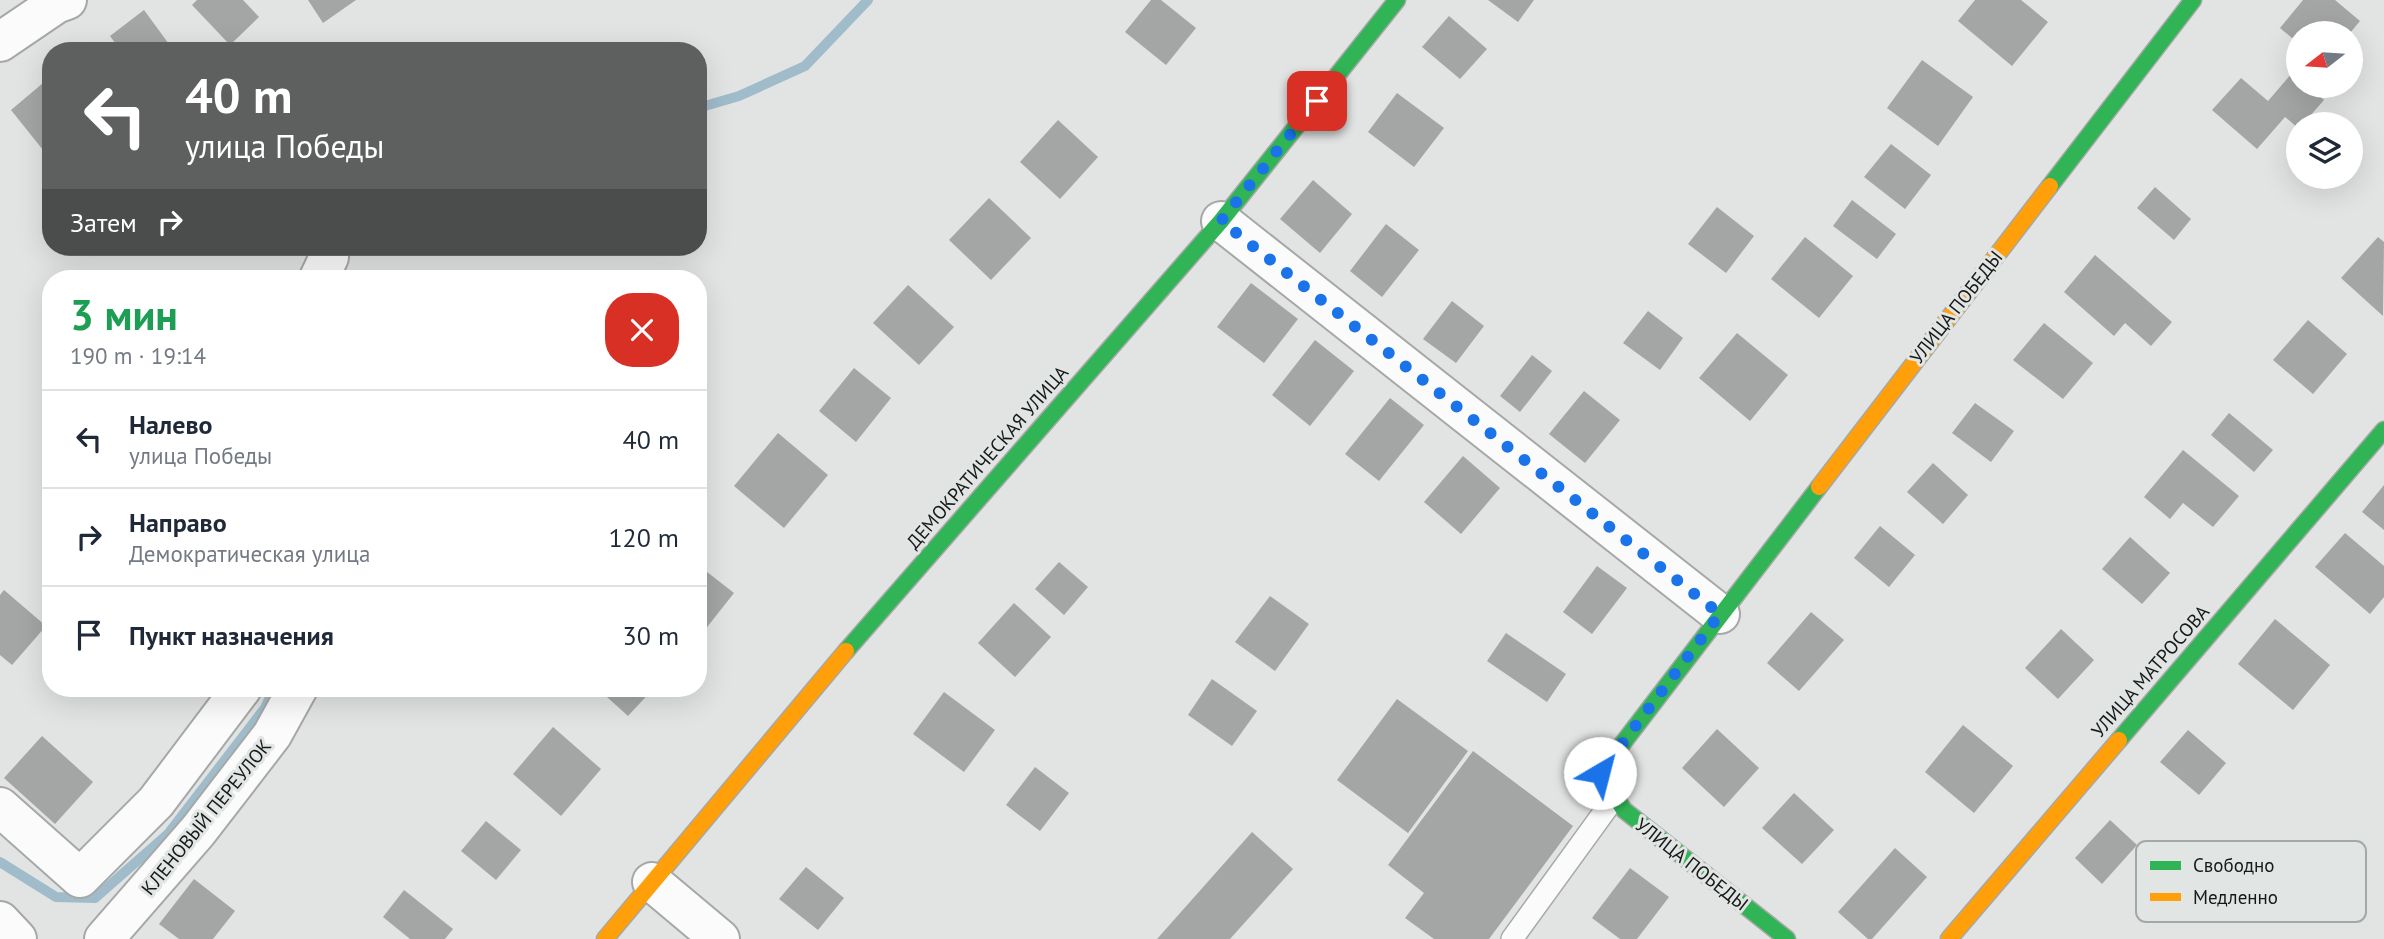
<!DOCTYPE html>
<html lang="ru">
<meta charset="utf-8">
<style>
body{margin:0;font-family:"PT Sans",sans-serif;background:#f2f2f3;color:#1f2937;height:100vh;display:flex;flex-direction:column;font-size:26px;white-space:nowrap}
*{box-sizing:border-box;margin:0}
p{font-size:23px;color:#747a83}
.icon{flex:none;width:38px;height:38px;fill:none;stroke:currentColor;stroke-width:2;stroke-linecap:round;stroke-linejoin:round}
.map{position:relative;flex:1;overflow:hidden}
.sheet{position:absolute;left:42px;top:270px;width:665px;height:427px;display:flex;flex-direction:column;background:#fff;border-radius:28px;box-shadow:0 7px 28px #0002}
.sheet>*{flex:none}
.banner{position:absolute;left:42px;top:42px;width:665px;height:214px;border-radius:28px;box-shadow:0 7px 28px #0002;background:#5e605f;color:#fff;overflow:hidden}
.needle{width:46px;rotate:253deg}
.fabs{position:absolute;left:2286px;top:21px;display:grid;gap:14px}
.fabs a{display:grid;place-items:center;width:77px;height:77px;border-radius:50%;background:#fff;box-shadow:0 7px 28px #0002;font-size:35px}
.pin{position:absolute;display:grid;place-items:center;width:60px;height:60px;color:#fff;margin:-30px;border-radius:14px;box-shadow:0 4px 10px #0006}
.me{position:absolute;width:77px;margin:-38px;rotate:37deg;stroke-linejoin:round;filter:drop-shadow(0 0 5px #0008)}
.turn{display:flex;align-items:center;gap:24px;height:147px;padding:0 28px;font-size:32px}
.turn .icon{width:91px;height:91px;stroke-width:2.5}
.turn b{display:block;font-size:49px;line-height:60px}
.then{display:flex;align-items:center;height:66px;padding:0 28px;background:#0003;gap:14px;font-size:26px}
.round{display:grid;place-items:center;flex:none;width:74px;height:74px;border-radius:28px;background:#f2f2f3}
.overview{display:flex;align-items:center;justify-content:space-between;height:119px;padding:0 28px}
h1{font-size:42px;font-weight:700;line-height:52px;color:#1e9e55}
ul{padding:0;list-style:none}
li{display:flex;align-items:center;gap:21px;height:98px;padding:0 28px;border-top:2px solid #e0e1e3}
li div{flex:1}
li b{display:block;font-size:26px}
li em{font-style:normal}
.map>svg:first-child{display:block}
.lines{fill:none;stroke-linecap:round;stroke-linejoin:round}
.stream{stroke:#a0bcca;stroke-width:10}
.building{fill:#a4a5a5}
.lane-casing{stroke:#a6a8a7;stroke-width:24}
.street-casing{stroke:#a6a8a7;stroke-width:42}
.fast-casing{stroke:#a6a8a7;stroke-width:19}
.slow-casing{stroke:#a6a8a7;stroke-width:19}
.lane{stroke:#fbfbfb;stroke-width:21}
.street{stroke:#fbfbfb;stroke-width:38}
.fast{stroke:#30b455;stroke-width:16}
.slow{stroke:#ff9f0a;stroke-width:16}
.route{stroke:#1a73e8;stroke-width:12;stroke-dasharray:0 21.6}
.labels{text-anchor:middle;stroke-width:6;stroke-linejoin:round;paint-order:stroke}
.street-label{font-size:19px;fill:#171918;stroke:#e1e5e3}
.key{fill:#e1e5e3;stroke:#a4a8a6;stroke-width:2}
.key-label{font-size:19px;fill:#171918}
</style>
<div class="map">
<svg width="2384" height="939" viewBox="0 0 2384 939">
<rect width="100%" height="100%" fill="#e2e4e3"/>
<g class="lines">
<g class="stream">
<polyline points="698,108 739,96 805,66 868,0"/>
<polyline points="0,862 56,897 95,898 168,834 265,708 274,688"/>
</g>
</g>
<g class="building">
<polygon points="197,0 243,0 259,17 230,45 192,5"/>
<polygon points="308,0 356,0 323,23"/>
<polygon points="1151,0 1161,0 1196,28 1166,65 1125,32"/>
<polygon points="1488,0 1534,0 1518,22"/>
<polygon points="1975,0 2021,0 2048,22 2012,66 1958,21"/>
<polygon points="2303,0 2335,0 2360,21 2350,33 2298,33 2298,43 2280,28"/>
<polygon points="144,10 174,51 121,51 110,36"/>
<polygon points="1449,16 1487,49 1460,79 1422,47"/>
<polygon points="1922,60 1973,97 1938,146 1887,108"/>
<polygon points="2293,72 2298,76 2298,86 2308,86 2324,100 2303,124 2298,124 2298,128 2285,117 2257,149 2212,110 2241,78 2268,101"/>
<polygon points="49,78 51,80 51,152 47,155 11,110"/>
<polygon points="1397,93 1444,128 1414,167 1368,132"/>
<polygon points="1058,120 1098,157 1060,199 1020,162"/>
<polygon points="1891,144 1931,175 1905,209 1864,177"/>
<polygon points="1313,180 1352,214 1320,253 1280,219"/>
<polygon points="2155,187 2191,219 2174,240 2137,208"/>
<polygon points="989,198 1031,238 991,280 949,240"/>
<polygon points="1852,200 1896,234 1877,259 1833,226"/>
<polygon points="1717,207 1754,236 1726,273 1688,244"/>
<polygon points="1386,224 1419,250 1382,297 1350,271"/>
<polygon points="1805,237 1853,276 1819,318 1771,279"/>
<polygon points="2378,237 2384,242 2383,316 2341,278"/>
<polygon points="2095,255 2172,322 2151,346 2125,323 2114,336 2064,292"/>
<polygon points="1251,283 1298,319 1264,363 1217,327"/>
<polygon points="908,285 954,327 919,365 873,323"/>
<polygon points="1452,301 1484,326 1456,363 1423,339"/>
<polygon points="1648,311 1683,338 1660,370 1623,343"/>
<polygon points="2308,320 2347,354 2313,394 2273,360"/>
<polygon points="2044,323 2093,363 2063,399 2013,360"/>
<polygon points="1737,333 1788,375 1750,421 1699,378"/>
<polygon points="1315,340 1354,371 1310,426 1272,395"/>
<polygon points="1532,355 1552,371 1520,412 1500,396"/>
<polygon points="854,368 891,398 856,442 819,411"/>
<polygon points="1584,391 1620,420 1585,463 1549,434"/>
<polygon points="1390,398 1424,425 1379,481 1345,454"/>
<polygon points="1975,403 2014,431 1991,462 1952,433"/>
<polygon points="2229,413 2273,450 2254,472 2211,435"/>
<polygon points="778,433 828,475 784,528 734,486"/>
<polygon points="2183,450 2239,496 2213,527 2183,503 2170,519 2144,497"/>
<polygon points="1463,456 1500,488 1461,534 1424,502"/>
<polygon points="1933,463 1968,495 1943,524 1907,492"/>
<polygon points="2384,485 2384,530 2362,512"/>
<polygon points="1880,526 1915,555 1889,587 1854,558"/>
<polygon points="2345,533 2384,566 2384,597 2370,614 2315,567"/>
<polygon points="2130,537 2170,573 2142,604 2102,569"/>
<polygon points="1059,562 1088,587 1064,615 1035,589"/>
<polygon points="1597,566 1627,588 1592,634 1563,612"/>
<polygon points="702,568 734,593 704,631 698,627 698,573"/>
<polygon points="4,590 46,626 12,665 0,655 0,595"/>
<polygon points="1270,596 1309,624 1275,671 1235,642"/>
<polygon points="1014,603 1051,637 1015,677 978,643"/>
<polygon points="1811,612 1844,640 1799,691 1767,663"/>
<polygon points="2275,619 2330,665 2293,710 2238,664"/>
<polygon points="2061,629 2094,660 2058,699 2025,668"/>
<polygon points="1506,633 1566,674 1547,702 1487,661"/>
<polygon points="1212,679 1257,711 1232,746 1188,715"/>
<polygon points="597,688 654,688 628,716"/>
<polygon points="944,692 995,730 964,772 913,734"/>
<polygon points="1397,699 1468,751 1408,833 1337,780"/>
<polygon points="1963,725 2013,766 1974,813 1925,772"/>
<polygon points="553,727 601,769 561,816 513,774"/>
<polygon points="1717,729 1759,768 1724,807 1682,768"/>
<polygon points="2188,730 2226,763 2199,795 2160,762"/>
<polygon points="42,736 93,782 55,824 4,778"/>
<polygon points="1473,751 1573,826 1489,939 1434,939 1405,918 1424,893 1388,865"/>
<polygon points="1035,767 1069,793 1040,831 1006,805"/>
<polygon points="1794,793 1834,830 1802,864 1762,828"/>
<polygon points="2110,820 2137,845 2102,884 2075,858"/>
<polygon points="486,821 521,850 496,880 461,851"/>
<polygon points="1252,832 1293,869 1230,939 1157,939"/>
<polygon points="1895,848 1927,877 1872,939 1868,939 1838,912"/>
<polygon points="806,867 844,898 818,930 779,899"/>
<polygon points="1630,868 1669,897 1637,939 1620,939 1592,918"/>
<polygon points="194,879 235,911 213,939 179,939 159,924"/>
<polygon points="404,890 453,929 445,939 410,939 383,917"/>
</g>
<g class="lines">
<defs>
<polyline id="lane" points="1512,939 1615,797"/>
<g id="street">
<polyline points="0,42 56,4 67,0"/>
<polyline points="1221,221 1720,614"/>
<polyline points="319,278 329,257"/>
<polyline points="0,807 80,878 156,802 242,688"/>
<polyline points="652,882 720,939"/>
<polyline points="0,921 17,939"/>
<polyline points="104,939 198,831 272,735 298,688"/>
</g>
<g id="fast">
<polyline points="2050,186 2193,0"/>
<polyline points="846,651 1221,221 1397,0"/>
<polyline points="2119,740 2384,430"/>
<polyline points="1787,939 1624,810 1600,773 1819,487"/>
</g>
<g id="slow">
<polyline points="1819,487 2050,186"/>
<polyline points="605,939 846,651"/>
<polyline points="1949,939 2119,740"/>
</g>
</defs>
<use href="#lane" class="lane-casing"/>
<use href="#street" class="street-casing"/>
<use href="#fast" class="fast-casing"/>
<use href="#slow" class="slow-casing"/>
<use href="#lane" class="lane"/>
<use href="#street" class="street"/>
<use href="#fast" class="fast"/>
<use href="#slow" class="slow"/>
</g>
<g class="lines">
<polyline class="route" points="1317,101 1221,221 1720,614 1600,773"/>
</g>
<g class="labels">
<g class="street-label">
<text transform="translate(1956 307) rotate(-52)" y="7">УЛИЦА ПОБЕДЫ</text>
<text transform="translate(987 457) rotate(-49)" y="7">ДЕМОКРАТИЧЕСКАЯ УЛИЦА</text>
<text transform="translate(2150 671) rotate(-49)" y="7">УЛИЦА МАТРОСОВА</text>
<text transform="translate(206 817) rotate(-51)" y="7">КЛЕНОВЫЙ ПЕРЕУЛОК</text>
<text transform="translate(1692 864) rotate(38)" y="7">УЛИЦА ПОБЕДЫ</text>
</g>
</g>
<rect x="2136" y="841" width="230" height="81" rx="10" class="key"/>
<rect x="2150" y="861" width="31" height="9" fill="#30b455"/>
<rect x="2150" y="893" width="31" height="8" fill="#ff9f0a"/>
<g class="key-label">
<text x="2193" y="872">Свободно</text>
<text x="2193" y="904">Медленно</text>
</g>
</svg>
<div class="fabs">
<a><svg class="needle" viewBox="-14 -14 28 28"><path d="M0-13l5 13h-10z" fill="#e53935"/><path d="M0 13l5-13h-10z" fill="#747a83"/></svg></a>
<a><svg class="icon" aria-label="layers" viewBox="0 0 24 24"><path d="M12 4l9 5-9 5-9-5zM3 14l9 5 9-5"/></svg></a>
</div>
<div class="pin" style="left:1317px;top:101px;background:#d93025"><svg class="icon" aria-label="arrive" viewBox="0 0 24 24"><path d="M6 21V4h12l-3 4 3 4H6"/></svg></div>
<svg class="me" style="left:1600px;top:773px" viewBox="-20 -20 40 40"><circle r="19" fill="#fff"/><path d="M0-13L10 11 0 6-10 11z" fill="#1a73e8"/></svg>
<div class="banner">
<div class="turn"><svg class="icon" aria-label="left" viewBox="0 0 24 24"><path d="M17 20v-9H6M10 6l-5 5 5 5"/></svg><div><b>40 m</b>улица Победы</div></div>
<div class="then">Затем<svg class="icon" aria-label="right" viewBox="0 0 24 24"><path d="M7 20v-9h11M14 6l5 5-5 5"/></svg></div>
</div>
<section class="sheet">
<div class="overview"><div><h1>3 мин</h1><p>190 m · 19:14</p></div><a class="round" style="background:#d93025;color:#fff"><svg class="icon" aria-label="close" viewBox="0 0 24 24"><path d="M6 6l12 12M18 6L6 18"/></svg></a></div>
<ul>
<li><svg class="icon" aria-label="left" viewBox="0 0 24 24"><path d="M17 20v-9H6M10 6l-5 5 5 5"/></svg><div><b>Налево</b><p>улица Победы</p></div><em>40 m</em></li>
<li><svg class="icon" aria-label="right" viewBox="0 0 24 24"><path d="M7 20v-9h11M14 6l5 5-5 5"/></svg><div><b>Направо</b><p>Демократическая улица</p></div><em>120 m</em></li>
<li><svg class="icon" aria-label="arrive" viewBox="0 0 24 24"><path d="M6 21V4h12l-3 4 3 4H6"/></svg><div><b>Пункт назначения</b></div><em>30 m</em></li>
</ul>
</section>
</div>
